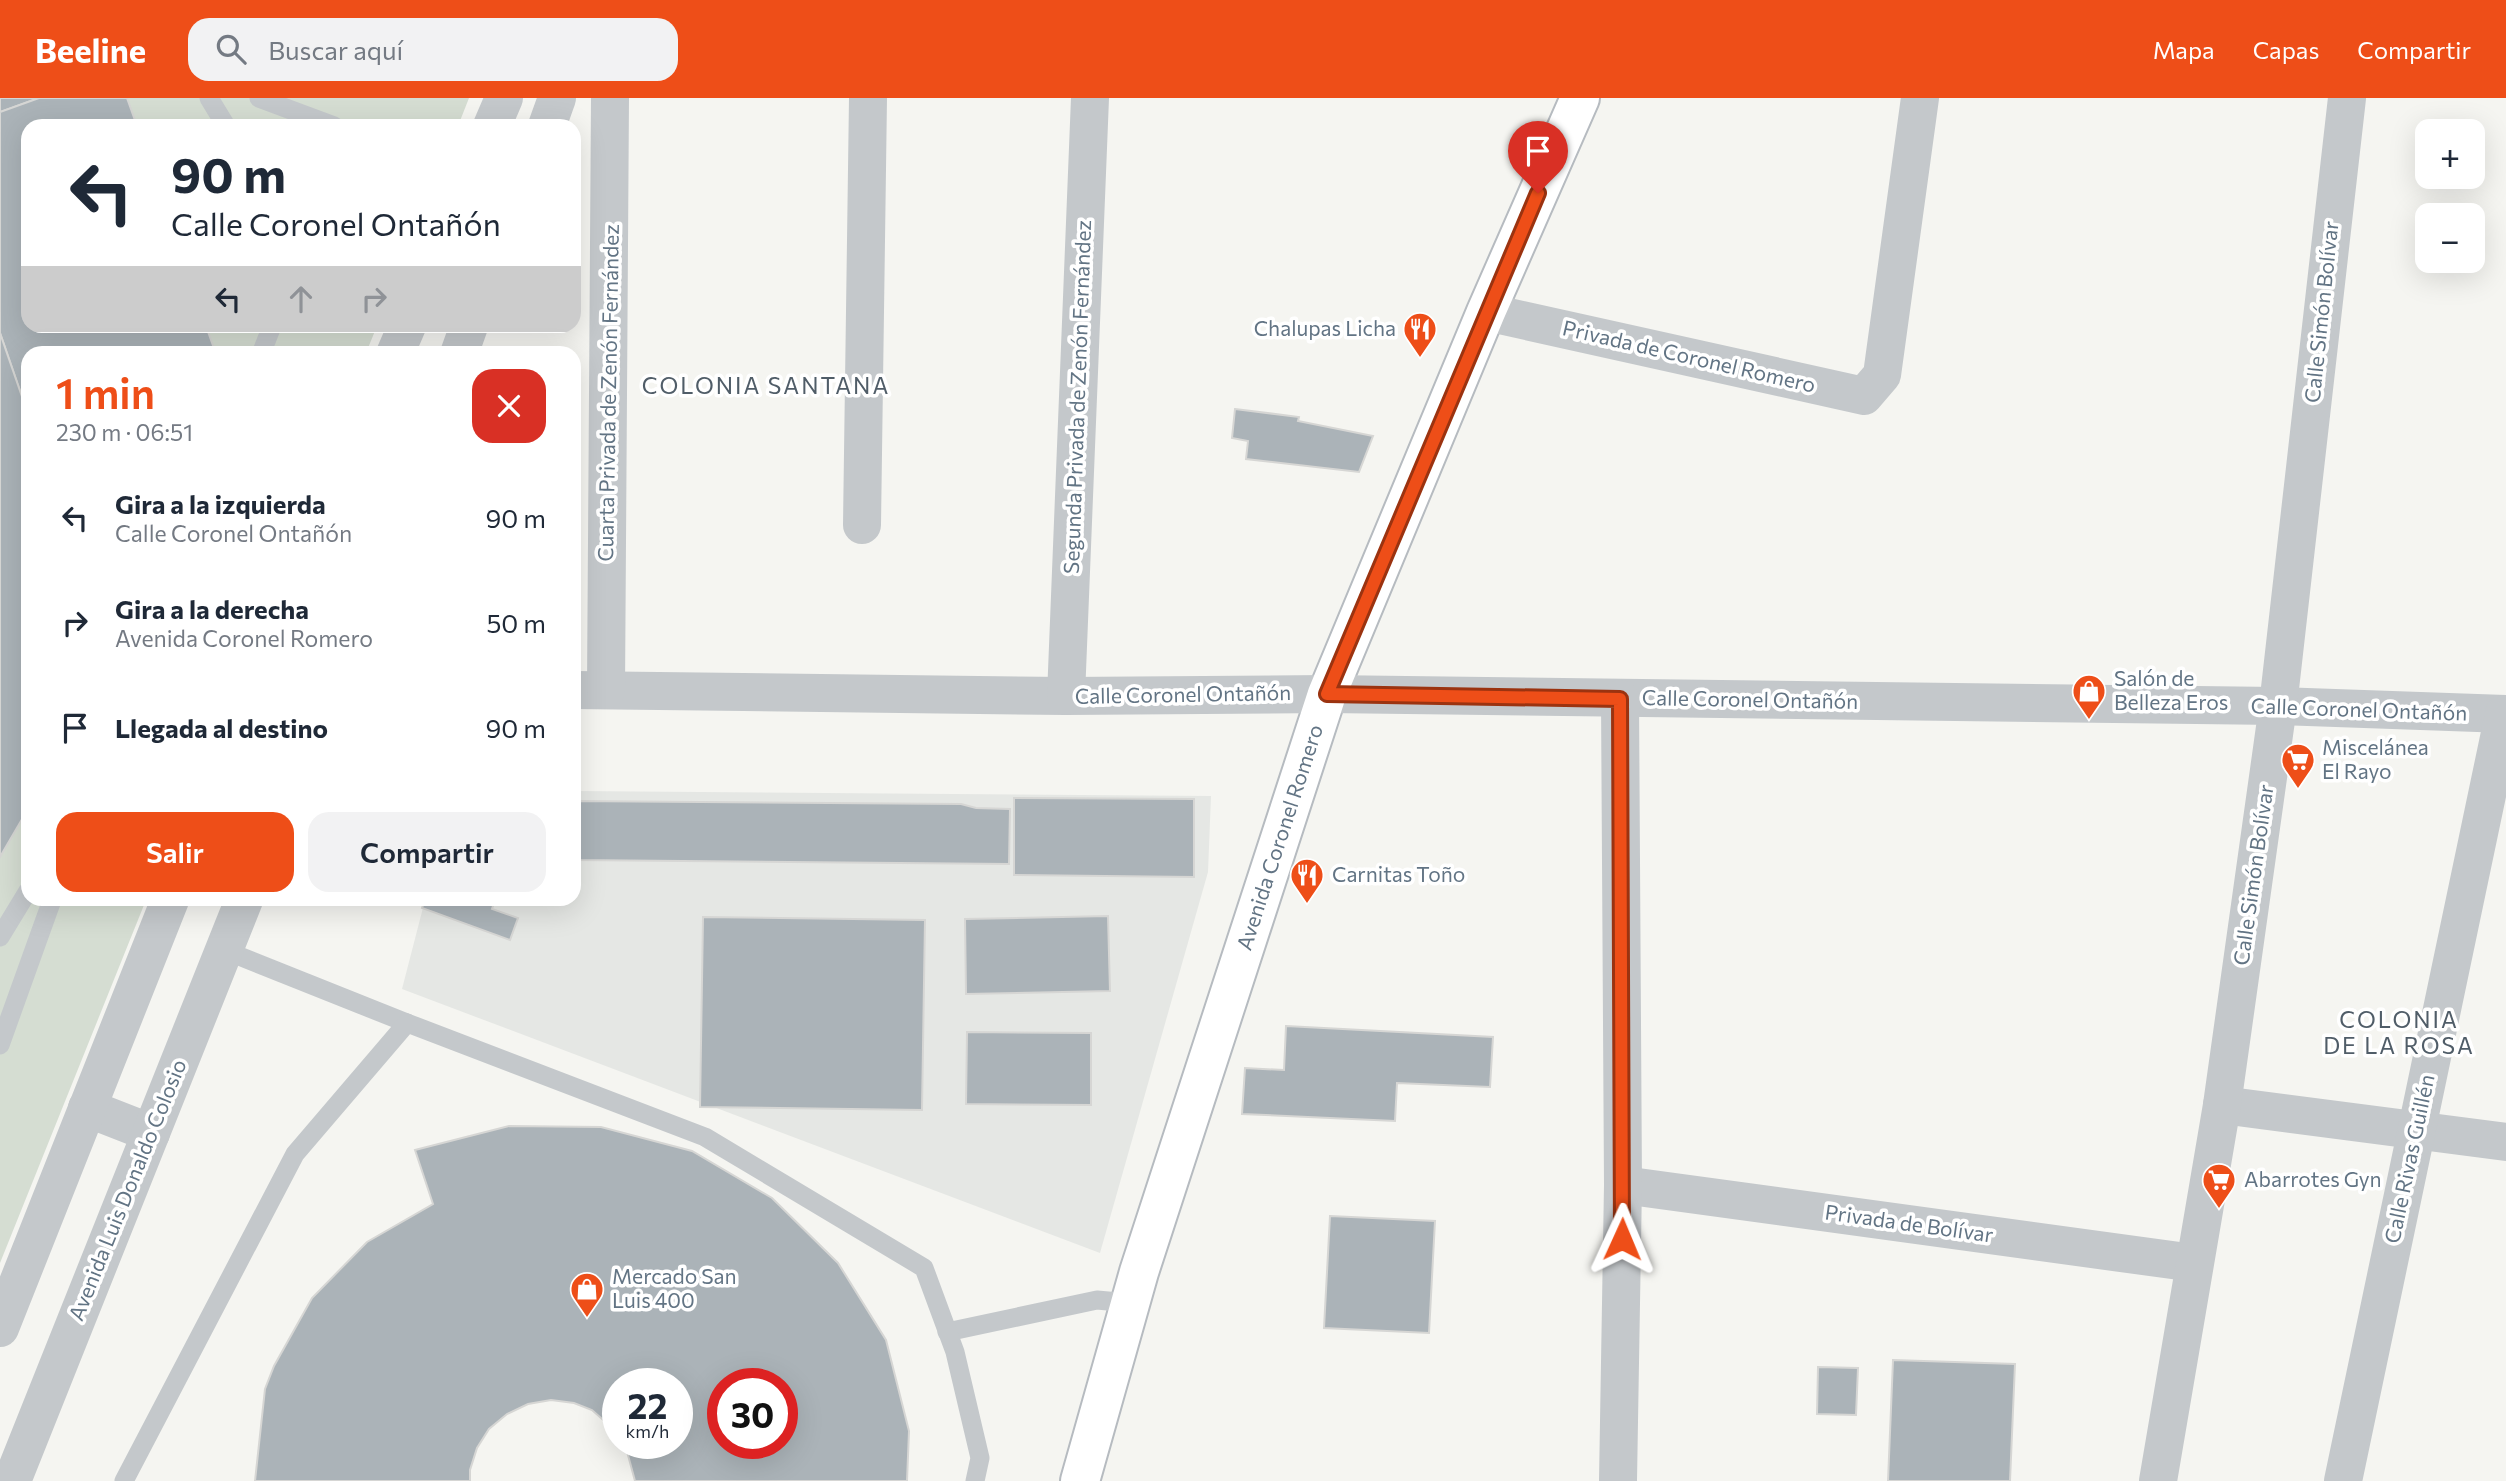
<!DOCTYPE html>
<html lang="es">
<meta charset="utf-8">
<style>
body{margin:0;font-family:Commissioner,sans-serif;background:#f2f2f3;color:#1f2937;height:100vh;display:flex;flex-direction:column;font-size:26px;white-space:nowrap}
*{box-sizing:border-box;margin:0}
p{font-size:23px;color:#747a83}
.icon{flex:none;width:38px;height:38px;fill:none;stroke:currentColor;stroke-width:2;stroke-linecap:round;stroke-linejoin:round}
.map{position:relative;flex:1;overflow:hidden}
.panel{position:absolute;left:21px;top:248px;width:560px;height:560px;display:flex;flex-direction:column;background:#fff;border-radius:21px;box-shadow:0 7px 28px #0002}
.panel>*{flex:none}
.guide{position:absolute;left:21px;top:21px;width:560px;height:214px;border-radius:21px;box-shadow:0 7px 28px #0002;background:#fff;color:#1f2937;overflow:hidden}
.tools{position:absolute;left:2415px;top:21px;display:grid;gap:14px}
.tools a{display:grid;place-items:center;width:70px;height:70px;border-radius:14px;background:#fff;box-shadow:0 7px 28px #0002;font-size:35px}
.speed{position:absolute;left:602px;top:1270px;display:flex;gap:14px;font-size:35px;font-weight:700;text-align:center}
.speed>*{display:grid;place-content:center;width:91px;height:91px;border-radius:50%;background:#fff;box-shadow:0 7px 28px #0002;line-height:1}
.speed small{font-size:18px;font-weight:400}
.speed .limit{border:10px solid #d22;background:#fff;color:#111}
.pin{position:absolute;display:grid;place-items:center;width:60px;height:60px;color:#fff;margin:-72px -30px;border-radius:50% 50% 50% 0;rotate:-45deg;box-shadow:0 0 7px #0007}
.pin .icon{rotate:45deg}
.me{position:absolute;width:77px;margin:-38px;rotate:1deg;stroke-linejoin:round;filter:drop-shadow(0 0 5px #0008)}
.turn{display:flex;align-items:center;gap:24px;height:147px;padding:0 35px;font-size:32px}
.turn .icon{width:91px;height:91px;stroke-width:2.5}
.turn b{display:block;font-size:49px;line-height:60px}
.lanes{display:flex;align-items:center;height:66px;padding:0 35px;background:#0003;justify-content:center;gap:35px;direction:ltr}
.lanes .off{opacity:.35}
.round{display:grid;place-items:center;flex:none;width:74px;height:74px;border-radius:21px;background:#f2f2f3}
.summary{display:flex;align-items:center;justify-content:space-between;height:119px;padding:0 35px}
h1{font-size:42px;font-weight:600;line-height:52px;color:#ee4e18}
.action{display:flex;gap:14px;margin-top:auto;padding:14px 35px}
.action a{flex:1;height:80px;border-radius:21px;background:#ee4e18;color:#fff;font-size:28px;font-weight:600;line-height:80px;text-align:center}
.action a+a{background:#f2f2f3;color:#1f2937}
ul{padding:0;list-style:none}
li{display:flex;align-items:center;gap:21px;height:105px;padding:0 35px}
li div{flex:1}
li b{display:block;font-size:26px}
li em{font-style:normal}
header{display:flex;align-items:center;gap:42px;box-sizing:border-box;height:98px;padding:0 35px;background:#ee4e18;color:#fff}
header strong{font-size:33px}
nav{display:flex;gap:38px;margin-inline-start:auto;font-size:24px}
.search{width:490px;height:63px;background:#f2f2f3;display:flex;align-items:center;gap:18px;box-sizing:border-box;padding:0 24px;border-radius:21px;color:#747a83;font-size:26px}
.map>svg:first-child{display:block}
.built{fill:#e5e7e4}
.green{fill:#d5ddd2}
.building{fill:#abb3b8;stroke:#d6d6d4;stroke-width:2;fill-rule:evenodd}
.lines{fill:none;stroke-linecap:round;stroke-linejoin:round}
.secondary-casing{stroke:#b6bbc0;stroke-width:42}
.service{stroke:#c4c8cb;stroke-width:19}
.minor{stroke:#c4c8cb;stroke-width:38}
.tertiary{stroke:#c4c8cb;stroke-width:38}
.secondary{stroke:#fff;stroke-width:38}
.route-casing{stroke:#9b3310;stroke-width:18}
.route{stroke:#ee4e18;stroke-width:12}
.labels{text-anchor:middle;stroke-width:7;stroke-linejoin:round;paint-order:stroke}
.street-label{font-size:21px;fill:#627484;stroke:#fff}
.poi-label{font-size:21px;fill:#627484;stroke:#fff;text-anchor:start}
.neighbourhood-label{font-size:23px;letter-spacing:2px;fill:#505d68;stroke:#fff}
</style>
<header>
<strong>Beeline</strong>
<div class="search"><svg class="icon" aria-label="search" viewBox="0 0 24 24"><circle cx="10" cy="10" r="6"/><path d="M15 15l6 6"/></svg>Buscar aquí</div>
<nav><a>Mapa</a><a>Capas</a><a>Compartir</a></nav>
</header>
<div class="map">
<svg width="2506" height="1383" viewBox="0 0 2506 1383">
<rect width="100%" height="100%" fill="#f5f5f1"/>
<polygon class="built" points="574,693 1211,698 1208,774 1100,1155 402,891 425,802 574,802"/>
<polygon class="green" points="0,0 469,0 458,28 28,28 28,228 377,228 366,255 28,256 28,802 146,802 0,1165"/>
<g class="building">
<polygon points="0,0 39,0 0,14"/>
<polygon points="39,0 127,0 137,28 28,28 28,228 206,228 216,256 28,256 28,316 0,235 0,14"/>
<polygon points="0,235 28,316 28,711 0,759"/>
<polygon points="1235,311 1299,319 1298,323 1373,338 1359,374 1246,361 1248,343 1232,340"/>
<polygon points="1014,700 1194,701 1194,779 1014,777"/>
<polygon points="574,703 961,706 976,710 1010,711 1009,766 574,762"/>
<polygon points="425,802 495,802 492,811 518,820 510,842 422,810"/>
<polygon points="1108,818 1110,893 966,896 965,821"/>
<polygon points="703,819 925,822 922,1012 700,1009"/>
<polygon points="1286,928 1493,939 1490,989 1397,985 1395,1023 1242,1016 1245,970 1284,972"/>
<polygon points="967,934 1091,935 1091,1007 966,1006"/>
<path d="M 509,1028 L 601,1029 L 692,1053 L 772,1100 L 838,1165 L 886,1242 L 909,1333 L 907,1383 L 635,1383 L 625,1346 L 677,1346 L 677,1286 L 618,1286 L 618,1335 L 592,1312 L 574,1305 L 551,1302 L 528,1306 L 507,1316 L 489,1331 L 477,1350 L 470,1372 L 470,1383 L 255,1383 L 265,1291 L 274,1268 L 312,1200 L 367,1144 L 433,1106 L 415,1052 ZM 723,1286 L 782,1286 L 782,1346 L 723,1346 Z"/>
<polygon points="1330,1118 1435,1123 1429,1235 1324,1230"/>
<polygon points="1893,1262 2015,1266 2010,1383 1888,1383"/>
<polygon points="1818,1269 1858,1270 1856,1317 1817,1316"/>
</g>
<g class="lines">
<defs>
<g id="secondary">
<path id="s1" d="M 1080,1383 L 1139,1174 L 1327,596 L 1486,214 L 1580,0"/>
</g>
</defs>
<use href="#secondary" class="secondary-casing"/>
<g class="service">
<polyline points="209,0 226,28"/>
<polyline points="259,0 334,28"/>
<polyline points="261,256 272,228"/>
<polyline points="0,839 28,793"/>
<polyline points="224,852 407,925"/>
<polyline points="0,947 52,802"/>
<polyline points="947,1234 1097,1202 1130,1205"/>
<polyline points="124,1383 295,1056 407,925 705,1039 924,1170 955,1254 980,1360 975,1383"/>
</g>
<g class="minor">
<polyline points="1486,214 1864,298 1882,277 1920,0"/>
<polyline points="862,427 868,0"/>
<polyline points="574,592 1066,598 1327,596 2278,608 2506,616"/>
<polyline points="606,592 610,0"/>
<polyline points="1066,598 1090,0"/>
<polyline points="2222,1007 2506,1044"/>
<polyline points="1623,1087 2194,1165"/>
<polyline points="1618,1383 1623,1087 1620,601"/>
<polyline points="2158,1383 2222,1007 2278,608 2347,0"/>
<polyline points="2343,1383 2504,616"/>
</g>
<g class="tertiary">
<polyline points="492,28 504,0"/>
<polyline points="547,28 557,0"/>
<polyline points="395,256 407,228"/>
<polyline points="459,256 469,228"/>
<polyline points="87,1010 151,1035"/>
<polyline points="0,1230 170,802"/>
<polyline points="12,1383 244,802"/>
</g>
<use href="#secondary" class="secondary"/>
</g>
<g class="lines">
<defs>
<polyline id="route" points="1538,95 1327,596 1620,601 1622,1141"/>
</defs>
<use href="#route" class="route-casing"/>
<use href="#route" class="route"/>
</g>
<defs>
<symbol id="restaurant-pin" viewBox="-11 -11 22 30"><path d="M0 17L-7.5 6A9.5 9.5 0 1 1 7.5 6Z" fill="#ee4e18" stroke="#fff"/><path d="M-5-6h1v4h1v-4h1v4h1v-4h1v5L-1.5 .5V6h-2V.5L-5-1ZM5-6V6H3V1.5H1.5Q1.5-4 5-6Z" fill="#fff"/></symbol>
<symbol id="shop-pin" viewBox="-11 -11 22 30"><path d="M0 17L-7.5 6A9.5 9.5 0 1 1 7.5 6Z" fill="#ee4e18" stroke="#fff"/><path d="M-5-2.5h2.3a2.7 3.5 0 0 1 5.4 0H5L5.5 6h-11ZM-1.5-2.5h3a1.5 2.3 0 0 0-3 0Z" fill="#fff"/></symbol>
<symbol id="supermarket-pin" viewBox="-11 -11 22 30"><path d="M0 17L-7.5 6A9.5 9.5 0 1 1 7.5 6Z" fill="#ee4e18" stroke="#fff"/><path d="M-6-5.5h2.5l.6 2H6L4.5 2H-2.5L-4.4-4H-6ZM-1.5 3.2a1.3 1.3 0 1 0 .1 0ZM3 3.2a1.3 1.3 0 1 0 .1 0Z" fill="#fff"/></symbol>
</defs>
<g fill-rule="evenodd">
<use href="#restaurant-pin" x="1401" y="212" width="38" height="52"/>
<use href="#shop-pin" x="2070" y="574" width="38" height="52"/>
<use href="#supermarket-pin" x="2279" y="643" width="38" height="52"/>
<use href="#restaurant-pin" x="1288" y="758" width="38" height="52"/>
<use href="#supermarket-pin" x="2200" y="1063" width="38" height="52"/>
<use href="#shop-pin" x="568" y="1172" width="38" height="52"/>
</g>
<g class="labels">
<g class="street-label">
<text transform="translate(2322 214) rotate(-84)" y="7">Calle Simón Bolívar</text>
<text transform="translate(1689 259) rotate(13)" y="7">Privada de Coronel Romero</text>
<text transform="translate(609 295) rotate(-89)" y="7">Cuarta Privada de Zenón Fernández</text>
<text transform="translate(1078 299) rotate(-88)" y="7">Segunda Privada de Zenón Fernández</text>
<text transform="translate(1183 597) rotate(-1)" y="7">Calle Coronel Ontañón</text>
<text transform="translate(1750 602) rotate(1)" y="7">Calle Coronel Ontañón</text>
<text transform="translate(2359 612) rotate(2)" y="7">Calle Coronel Ontañón</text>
<text dy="7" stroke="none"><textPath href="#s1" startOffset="674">Avenida Coronel Romero</textPath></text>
<text transform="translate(2254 777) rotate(-82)" y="7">Calle Simón Bolívar</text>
<text transform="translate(2410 1061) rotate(-78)" y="7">Calle Rivas Guillén</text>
<text transform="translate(128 1092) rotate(-68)" y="7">Avenida Luis Donaldo Colosio</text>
<text transform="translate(1909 1126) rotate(8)" y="7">Privada de Bolívar</text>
</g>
<g class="poi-label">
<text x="1396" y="238" text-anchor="end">Chalupas Licha</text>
<text x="2114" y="588">Salón de<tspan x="2114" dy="24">Belleza Eros</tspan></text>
<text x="2322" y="657">Miscelánea<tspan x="2322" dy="24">El Rayo</tspan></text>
<text x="1332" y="784">Carnitas Toño</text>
<text x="2244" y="1089">Abarrotes Gyn</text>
<text x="612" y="1186">Mercado San<tspan x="612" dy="24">Luis 400</tspan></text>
</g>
<g class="neighbourhood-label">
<text x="766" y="296">COLONIA SANTANA</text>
<text x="2399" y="930">COLONIA<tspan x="2399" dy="26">DE LA ROSA</tspan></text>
</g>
</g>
</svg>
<div class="tools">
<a>+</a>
<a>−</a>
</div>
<div class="speed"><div>22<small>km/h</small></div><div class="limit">30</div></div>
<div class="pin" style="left:1538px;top:95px;background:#d93025"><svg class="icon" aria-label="arrive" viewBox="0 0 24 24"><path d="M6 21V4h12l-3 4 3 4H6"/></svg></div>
<svg class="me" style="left:1622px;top:1141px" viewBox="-20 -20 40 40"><path d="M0-17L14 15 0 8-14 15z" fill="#ee4e18" stroke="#fff" stroke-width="4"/></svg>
<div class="guide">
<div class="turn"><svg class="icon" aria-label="left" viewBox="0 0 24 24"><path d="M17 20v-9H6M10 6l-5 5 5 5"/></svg><div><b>90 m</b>Calle Coronel Ontañón</div></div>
<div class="lanes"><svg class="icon" aria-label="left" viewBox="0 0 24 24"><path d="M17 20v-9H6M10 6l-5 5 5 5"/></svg><svg class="icon off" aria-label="ahead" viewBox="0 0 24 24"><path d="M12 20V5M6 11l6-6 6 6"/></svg><svg class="icon off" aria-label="right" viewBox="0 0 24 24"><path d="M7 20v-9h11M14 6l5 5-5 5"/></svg></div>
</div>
<section class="panel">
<div class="summary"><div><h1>1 min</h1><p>230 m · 06:51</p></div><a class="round" style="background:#d93025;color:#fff"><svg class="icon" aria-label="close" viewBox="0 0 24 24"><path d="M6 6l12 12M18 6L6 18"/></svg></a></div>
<ul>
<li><svg class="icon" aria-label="left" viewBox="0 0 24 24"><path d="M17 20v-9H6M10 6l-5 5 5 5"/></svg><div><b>Gira a la izquierda</b><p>Calle Coronel Ontañón</p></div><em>90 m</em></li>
<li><svg class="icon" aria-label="right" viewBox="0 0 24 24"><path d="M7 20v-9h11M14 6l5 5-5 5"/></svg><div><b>Gira a la derecha</b><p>Avenida Coronel Romero</p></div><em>50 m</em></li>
<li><svg class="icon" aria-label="arrive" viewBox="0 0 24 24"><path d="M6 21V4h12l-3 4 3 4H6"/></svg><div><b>Llegada al destino</b></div><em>90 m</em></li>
</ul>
<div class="action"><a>Salir</a><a>Compartir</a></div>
</section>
</div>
